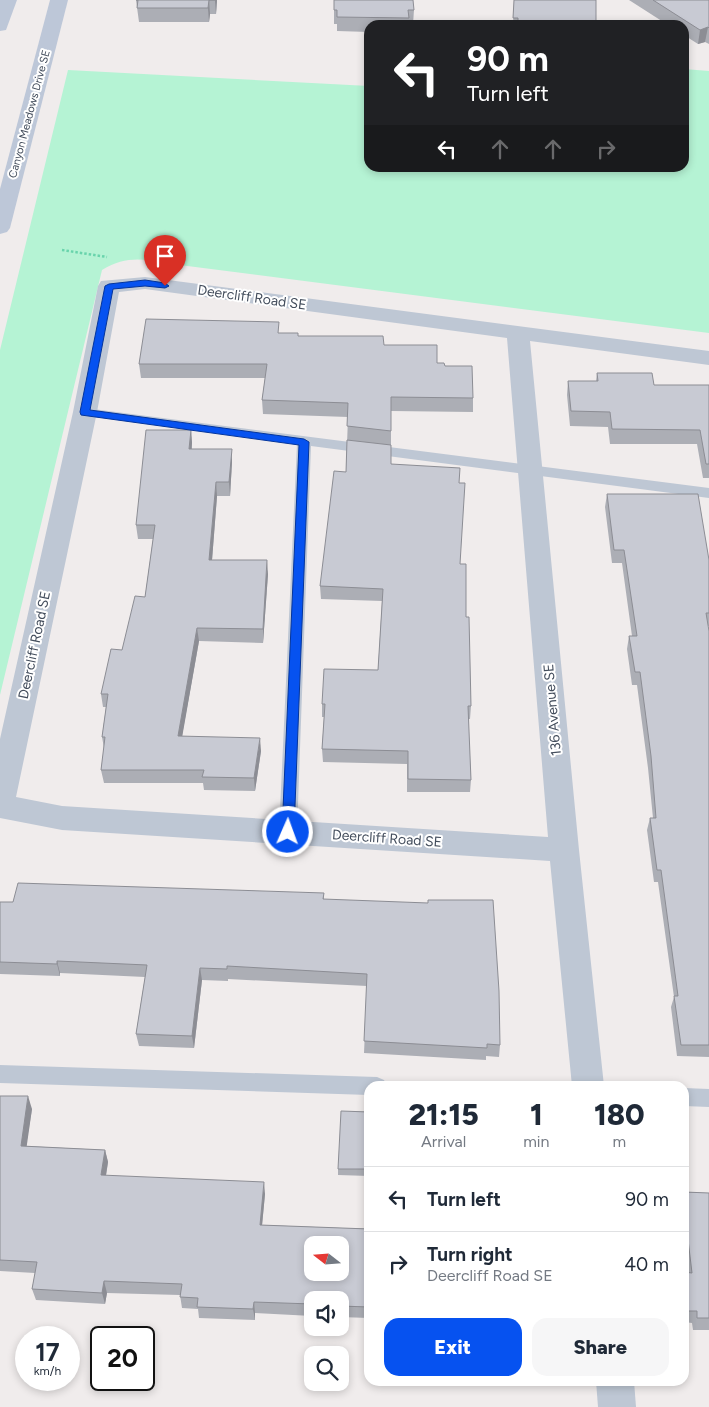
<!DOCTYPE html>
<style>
body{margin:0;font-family:Figtree,sans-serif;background:#f6f6f7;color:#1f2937;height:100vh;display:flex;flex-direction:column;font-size:19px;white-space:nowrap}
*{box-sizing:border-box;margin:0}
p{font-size:16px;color:#747a83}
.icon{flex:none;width:28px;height:28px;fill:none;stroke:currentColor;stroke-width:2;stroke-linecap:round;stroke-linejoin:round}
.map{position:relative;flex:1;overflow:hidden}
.details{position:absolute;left:364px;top:1081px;width:325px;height:305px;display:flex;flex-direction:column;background:#fff;border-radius:15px;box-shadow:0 2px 8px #0003}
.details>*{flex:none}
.guide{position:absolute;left:364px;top:20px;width:325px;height:152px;border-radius:15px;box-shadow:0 2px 8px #0003;background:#202124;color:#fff;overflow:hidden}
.needle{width:32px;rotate:287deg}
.tools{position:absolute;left:304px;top:1236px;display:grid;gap:10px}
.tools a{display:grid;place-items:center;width:45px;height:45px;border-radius:10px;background:#fff;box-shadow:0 2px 8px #0003;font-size:25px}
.speed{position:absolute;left:15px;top:1326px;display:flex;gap:10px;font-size:25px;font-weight:700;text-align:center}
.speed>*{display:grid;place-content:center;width:65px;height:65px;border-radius:50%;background:#fff;box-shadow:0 2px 8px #0003;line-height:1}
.speed small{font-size:12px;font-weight:400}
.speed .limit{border:2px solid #111;border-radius:8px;background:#fff;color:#111}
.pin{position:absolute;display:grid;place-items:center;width:42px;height:42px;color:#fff;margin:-51px -21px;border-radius:50% 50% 50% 0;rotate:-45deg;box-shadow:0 0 5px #0007}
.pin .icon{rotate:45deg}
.me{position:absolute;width:55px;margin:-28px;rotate:2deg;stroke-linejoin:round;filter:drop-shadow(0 0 4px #0008)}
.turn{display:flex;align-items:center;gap:18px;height:105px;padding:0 20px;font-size:22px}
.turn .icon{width:65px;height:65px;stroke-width:2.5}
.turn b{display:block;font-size:35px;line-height:42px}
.lanes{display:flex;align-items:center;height:48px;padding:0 20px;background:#0003;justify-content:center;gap:25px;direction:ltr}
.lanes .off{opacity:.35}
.eta{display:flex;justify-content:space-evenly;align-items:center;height:85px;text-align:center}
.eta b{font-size:30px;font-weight:800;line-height:35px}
.action{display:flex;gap:10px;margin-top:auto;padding:10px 20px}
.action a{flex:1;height:58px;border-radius:15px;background:#0652f0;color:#fff;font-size:20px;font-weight:800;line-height:58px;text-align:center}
.action a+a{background:#f6f6f7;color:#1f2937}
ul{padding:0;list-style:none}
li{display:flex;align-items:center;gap:15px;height:65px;padding:0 20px;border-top:1px solid #e0e1e3}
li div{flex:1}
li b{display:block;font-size:19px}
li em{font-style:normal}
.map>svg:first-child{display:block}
.green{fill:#b5f3d4}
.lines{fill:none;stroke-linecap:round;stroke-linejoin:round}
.path{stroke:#69d4ac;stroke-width:2.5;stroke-dasharray:2.5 2;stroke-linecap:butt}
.lane{fill:#bec7d4;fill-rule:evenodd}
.street{fill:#bec7d4;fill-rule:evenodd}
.secondary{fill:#bdc7d8;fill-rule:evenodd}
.wall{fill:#acaeb5}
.shaded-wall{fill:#8c8d94}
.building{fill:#c8cad3;stroke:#8c8d94;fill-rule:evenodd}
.route{fill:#0652f0;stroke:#04359c}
.labels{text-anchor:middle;stroke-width:4;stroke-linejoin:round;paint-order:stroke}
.far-street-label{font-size:11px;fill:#434d5c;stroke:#fff}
.street-label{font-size:14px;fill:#434d5c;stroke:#fff}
</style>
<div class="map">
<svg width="709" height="1407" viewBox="0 0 709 1407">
<rect width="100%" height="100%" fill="#f0ecec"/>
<path class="green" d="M 684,69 L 709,71 L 709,333 L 164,263 C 140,258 124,257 102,270 L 0,695 L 0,350 L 68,70 L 369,86 L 369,168 L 684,168 Z"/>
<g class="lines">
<polyline class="path" points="62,250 107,257"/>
<g class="lane">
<polygon points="85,408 709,488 709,498 311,446 297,832 294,837 288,839 282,837 279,832 297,444 80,415 78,412 80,409"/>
<polygon points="0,1065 377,1077 384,1080 387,1086 369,1086 369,1095 0,1083"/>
<polygon points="684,1088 709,1089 709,1107 684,1106"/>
</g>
<g class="street">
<path d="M 145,277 L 709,351 L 709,365 L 530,341 L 579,850 L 604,1086 L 572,1086 L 550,861 L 62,830 L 0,818 L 0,739 L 73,412 L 98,286 L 101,281 ZM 145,289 L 507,338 L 548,837 L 62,806 L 16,797 L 97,412 L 119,292 Z"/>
<polygon points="596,1381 634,1381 636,1407 598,1407"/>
</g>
<g class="secondary">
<polygon points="0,0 17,0 6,30 0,31"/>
<polygon points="50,0 68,0 10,228 7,232 0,234 0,189"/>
</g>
</g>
<g class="wall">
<polygon points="136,0 217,0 216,14 210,14 209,22 139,22"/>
<polygon points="334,0 414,10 413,24 408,24 408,25 369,25 369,32 337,31 337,24 334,24"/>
<polygon points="514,0 596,22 596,25 513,25"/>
<polygon points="629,0 709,0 709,44 705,42 698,44 684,35 684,25 668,25"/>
<polygon points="279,333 298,336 384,345 445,366 473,398 473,412 391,411 391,464 459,483 460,564 466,617 471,706 470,719 468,719 471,780 470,792 407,792 407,764 323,762 322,749 324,717 322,717 322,704 378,670 382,601 321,599 320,586 346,472 348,417 263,414 262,400 265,378 141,378 139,364"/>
<polygon points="597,373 654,385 709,385 709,478 703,478 697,444 610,444 608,427 570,426 567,395 568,381 596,381"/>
<polygon points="191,430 192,443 192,449 232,462 230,496 217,496 212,560 268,574 263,643 199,641 182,736 261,751 255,791 204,790 203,783 104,783 101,770 104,748 102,737 106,707 103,707 101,694 122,650 145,597 153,539 138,539 136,525"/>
<polygon points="607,494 709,560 709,626 708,626 709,631 709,1057 677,1056 671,1007 674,997 658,882 654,882 647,830 650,818 653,818 648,768 637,685 632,685 627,649 629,636 632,636 622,563 612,563 605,507"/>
<polygon points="324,893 324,899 500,1045 499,1057 486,1056 486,1060 364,1053 367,986 228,979 228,981 202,980 194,1048 139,1046 136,1034 145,977 60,973 60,976 0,974 0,902 13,902"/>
<polygon points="0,1096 32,1109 26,1146 105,1150 108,1162 106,1176 265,1194 262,1225 369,1229 369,1318 340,1317 340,1300 312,1300 312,1316 255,1313 255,1320 199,1318 198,1309 182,1308 180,1295 107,1293 105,1304 36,1300 32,1289 35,1273 0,1271"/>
<polygon points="369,1112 369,1176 338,1175 338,1169"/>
<polygon points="684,1192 709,1193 709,1330 693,1330 692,1323 684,1322 684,1272 686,1272 684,1253"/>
</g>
<g class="shaded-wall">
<polygon points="209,0 210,14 209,22 208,8"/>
<polygon points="215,0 217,0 216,14"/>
<polygon points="708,27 705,42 698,44 700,30"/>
<polygon points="191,430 192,443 190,462 189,449"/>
<polygon points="232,449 232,462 230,496 229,482"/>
<polygon points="216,482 217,496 211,573 209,560"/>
<polygon points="267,560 268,574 263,643 263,629"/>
<polygon points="197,628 199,641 180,749 178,736"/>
<polygon points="260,738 261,751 255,791 254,778"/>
<polygon points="57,961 60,973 60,976 57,964"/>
<polygon points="200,968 202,980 194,1048 192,1036"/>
<polygon points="28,1096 32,1109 25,1158 21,1146"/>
<polygon points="105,1150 108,1162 104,1187 101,1175"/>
<polygon points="264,1182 265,1194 261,1236 260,1225"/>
<polygon points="104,1281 107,1293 105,1304 102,1293"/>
<polygon points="254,1302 255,1313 255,1320 253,1309"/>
</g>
<g class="building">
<polygon points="136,0 215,0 209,0 208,8 137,8 138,0"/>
<polygon points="334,0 413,0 414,10 408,10 409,18 337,17 337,10 334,10"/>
<polygon points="514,0 596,0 596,22 591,21 590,25 518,25 518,18 513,18"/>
<polygon points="653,0 709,0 709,28 708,27 700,30"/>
<polygon points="146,319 279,322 278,333 298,333 298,336 383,336 384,345 437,345 437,363 444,363 445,366 472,366 473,398 391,397 391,431 347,426 348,403 262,400 267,364 139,364"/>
<polygon points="597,373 652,373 654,385 709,385 709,464 706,464 700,430 612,429 610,412 571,411 568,381 598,381"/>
<polygon points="146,430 191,430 189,449 232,449 229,482 216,482 209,560 267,560 263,629 197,628 178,736 260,738 254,778 202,777 204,770 101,770 105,737 102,737 108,694 101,694 111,649 122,650 135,596 145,597 155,525 136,525"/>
<polygon points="347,440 391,445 391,464 460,468 459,483 465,483 460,564 466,564 466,617 469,617 471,706 468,706 471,780 408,779 408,751 322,749 325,704 322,704 324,669 378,670 383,589 320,586 334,471 346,472"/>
<polygon points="607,494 698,494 709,560 709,613 706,613 709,631 709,1045 681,1045 674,996 678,996 661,870 657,870 650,818 656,818 651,756 640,672 635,672 629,636 637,636 624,550 614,550"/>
<polygon points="18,883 324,893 323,899 428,903 428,900 493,900 499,991 500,1045 487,1044 487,1048 364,1041 367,974 227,966 227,969 200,968 192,1036 136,1034 147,965 57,961 57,964 0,962 0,902 13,902"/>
<path d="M 0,1096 L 28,1096 L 21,1146 L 105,1150 L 101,1175 L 264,1182 L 260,1225 L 369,1229 L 369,1307 L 340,1306 L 340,1300 L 312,1300 L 312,1304 L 254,1302 L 253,1309 L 197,1307 L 198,1298 L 180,1297 L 182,1284 L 104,1281 L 102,1293 L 32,1289 L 37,1262 L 0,1260 ZM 312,1245 L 340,1245 L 340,1272 L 312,1272 Z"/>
<polygon points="341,1111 369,1112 369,1169 338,1169"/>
<polygon points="684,1192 709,1193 709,1318 697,1318 697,1311 684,1311 684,1272 692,1273 684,1206"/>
</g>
<polygon class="route" points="145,280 165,283 169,286 165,288 145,286 113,289 90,410 304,439 309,442 294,832 292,835 284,835 282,832 299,445 81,415 80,412 105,286 109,284"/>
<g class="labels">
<g class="far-street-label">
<text transform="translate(29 114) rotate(-75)" y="4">Canyon Meadows Drive SE</text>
</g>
<g class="street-label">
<text transform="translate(252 297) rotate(8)" y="5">Deercliff Road SE</text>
<text transform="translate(34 645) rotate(-78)" y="5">Deercliff Road SE</text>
<text transform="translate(552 710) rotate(-95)" y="5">136 Avenue SE</text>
<text transform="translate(387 838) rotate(4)" y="5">Deercliff Road SE</text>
</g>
</g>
</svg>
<div class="tools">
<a><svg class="needle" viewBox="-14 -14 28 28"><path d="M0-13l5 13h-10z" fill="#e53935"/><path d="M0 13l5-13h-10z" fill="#747a83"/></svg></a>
<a><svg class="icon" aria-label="sound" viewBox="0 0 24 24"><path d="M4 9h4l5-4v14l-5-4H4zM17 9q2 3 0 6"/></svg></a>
<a><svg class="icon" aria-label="search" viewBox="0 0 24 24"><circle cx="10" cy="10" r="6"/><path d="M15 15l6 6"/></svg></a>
</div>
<div class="speed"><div>17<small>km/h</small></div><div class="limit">20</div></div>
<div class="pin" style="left:165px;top:286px;background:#d93025"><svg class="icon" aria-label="arrive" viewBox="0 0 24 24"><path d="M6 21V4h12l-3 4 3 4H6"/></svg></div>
<svg class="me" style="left:288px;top:832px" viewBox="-20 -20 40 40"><circle r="17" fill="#0652f0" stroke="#fff" stroke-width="3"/><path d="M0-11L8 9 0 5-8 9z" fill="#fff"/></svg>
<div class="guide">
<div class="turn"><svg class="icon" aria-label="left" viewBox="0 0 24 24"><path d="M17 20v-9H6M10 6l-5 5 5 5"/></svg><div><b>90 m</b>Turn left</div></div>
<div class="lanes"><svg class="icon" aria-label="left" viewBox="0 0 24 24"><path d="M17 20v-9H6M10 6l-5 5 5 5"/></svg><svg class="icon off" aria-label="ahead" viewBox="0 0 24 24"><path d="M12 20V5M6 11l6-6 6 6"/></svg><svg class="icon off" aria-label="ahead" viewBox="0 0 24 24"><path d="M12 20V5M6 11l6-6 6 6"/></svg><svg class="icon off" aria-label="right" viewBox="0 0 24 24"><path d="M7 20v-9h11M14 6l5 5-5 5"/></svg></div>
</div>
<section class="details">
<div class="eta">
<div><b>21:15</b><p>Arrival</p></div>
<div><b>1</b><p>min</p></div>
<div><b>180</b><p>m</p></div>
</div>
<ul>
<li><svg class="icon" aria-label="left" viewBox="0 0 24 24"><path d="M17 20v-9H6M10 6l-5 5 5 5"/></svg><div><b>Turn left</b></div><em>90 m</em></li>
<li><svg class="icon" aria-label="right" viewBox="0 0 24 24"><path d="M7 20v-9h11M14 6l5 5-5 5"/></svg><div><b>Turn right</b><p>Deercliff Road SE</p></div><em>40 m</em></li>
</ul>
<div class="action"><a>Exit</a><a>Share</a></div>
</section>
</div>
